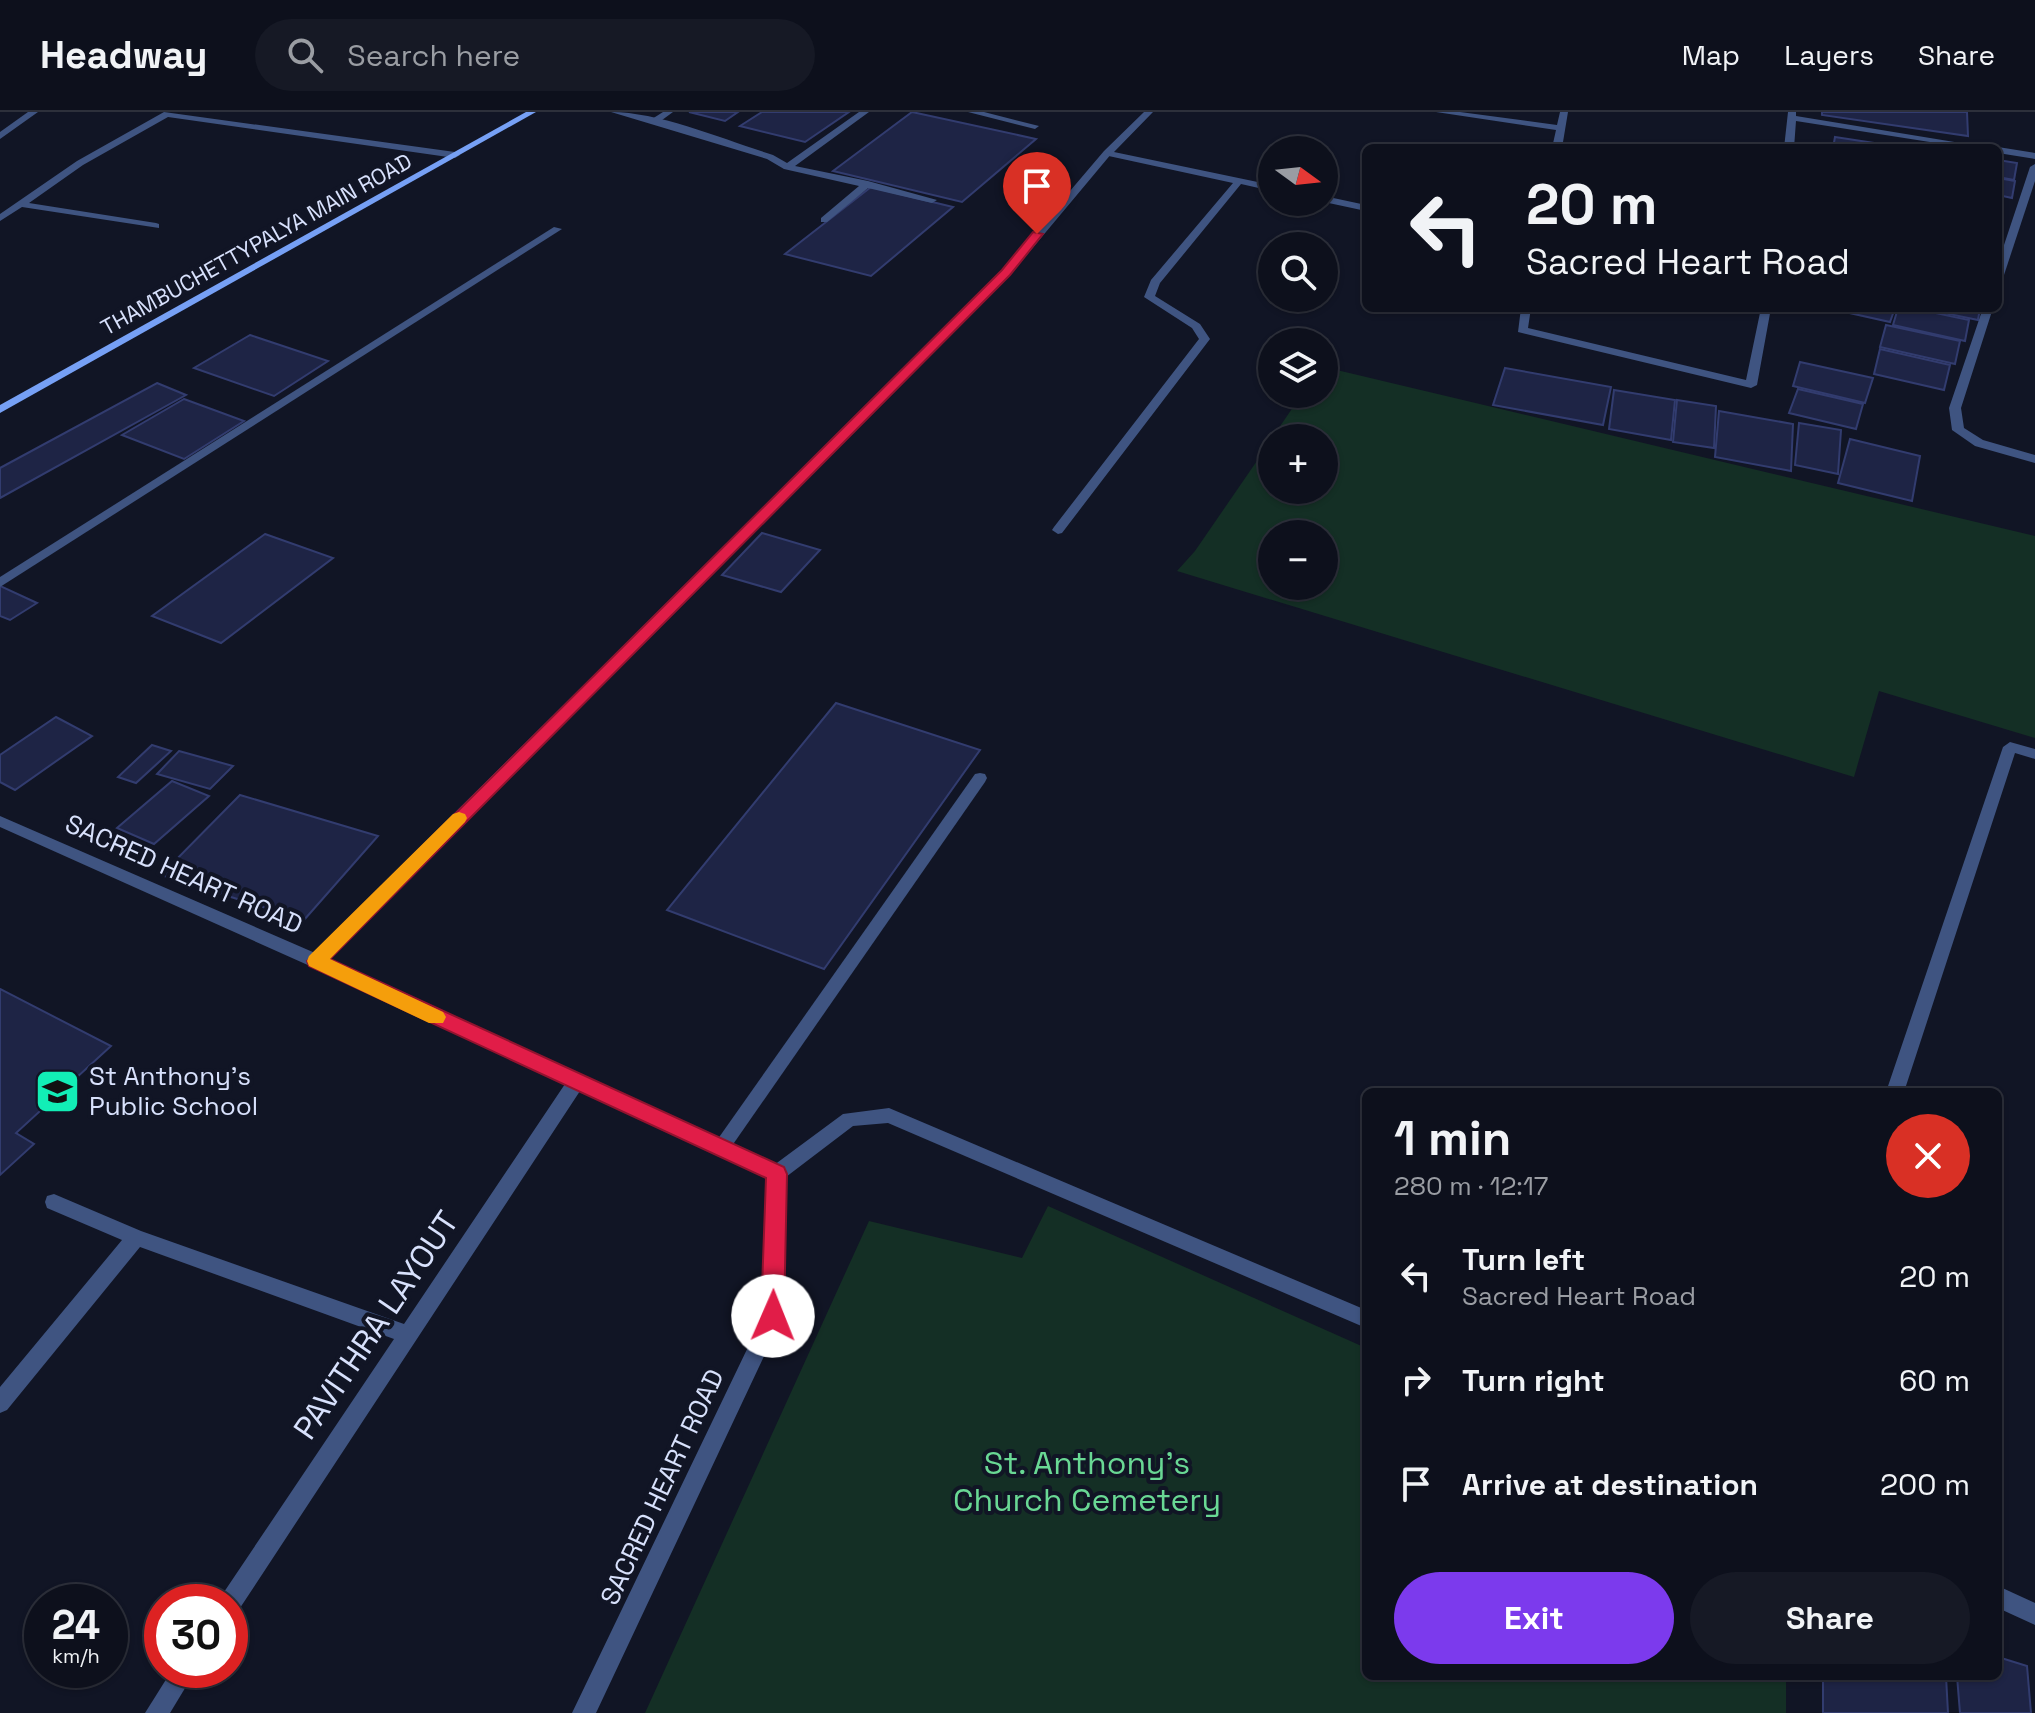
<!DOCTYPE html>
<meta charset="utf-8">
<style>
body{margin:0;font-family:"Space Grotesk",sans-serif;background:#161925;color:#f1f3f6;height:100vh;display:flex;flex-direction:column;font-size:30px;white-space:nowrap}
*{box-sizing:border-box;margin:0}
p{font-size:26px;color:#9a9da3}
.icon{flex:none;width:44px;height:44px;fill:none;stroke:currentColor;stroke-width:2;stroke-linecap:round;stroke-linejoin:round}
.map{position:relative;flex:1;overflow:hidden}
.drawer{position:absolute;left:1362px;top:976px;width:640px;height:592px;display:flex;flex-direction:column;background:#0d101c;border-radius:12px;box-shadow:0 2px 6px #0004,0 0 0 2px #2d303b}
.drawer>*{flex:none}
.hud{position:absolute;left:1362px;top:32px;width:640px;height:168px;border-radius:12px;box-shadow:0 2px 6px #0004,0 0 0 2px #2d303b;background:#0d101c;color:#f1f3f6;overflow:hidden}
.needle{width:52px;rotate:105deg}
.buttons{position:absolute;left:1258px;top:24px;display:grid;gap:16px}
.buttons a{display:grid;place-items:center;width:80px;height:80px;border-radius:50%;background:#0d101c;box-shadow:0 2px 6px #0004,0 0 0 2px #2d303b;font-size:40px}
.speed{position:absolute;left:24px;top:1472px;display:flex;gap:16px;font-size:40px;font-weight:700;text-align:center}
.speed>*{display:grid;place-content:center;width:104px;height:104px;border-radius:50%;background:#0d101c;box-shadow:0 2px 6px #0004,0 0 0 2px #2d303b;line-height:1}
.speed small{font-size:20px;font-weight:400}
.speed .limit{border:12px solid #d22;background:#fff;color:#111}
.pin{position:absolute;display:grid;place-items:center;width:68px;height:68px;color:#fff;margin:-82px -34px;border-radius:50% 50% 50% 0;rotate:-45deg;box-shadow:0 0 8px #0007}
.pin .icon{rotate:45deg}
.me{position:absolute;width:88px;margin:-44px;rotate:1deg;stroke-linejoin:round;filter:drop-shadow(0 0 6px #0008)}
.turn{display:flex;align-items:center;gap:28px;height:168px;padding:0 32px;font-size:36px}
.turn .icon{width:104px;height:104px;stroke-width:2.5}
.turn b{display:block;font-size:56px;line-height:68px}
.round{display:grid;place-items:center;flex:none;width:84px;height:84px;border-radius:42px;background:#161925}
.overview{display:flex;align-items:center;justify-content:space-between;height:136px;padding:0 32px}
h1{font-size:48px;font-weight:800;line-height:60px}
.primary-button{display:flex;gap:16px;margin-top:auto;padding:16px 32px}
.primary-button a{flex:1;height:92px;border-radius:48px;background:#7c3aed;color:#fff;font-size:32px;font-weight:800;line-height:92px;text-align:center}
.primary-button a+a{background:#161925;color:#f1f3f6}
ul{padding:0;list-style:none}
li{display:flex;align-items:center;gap:24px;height:104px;padding:0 32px}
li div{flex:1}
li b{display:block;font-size:30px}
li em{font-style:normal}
header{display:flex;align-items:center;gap:48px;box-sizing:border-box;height:112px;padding:0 40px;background:#0d101c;border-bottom:2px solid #2d303b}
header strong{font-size:38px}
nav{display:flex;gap:44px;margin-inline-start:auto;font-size:28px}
.search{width:560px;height:72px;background:#161925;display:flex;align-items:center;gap:20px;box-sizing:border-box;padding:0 28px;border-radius:44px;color:#9a9da3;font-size:30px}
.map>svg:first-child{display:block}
.green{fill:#142f25;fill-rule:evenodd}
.building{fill:#1e2445;stroke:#323c6f;stroke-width:2}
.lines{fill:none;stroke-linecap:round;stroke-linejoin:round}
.service{fill:#3f5481;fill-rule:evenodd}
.minor{fill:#3f5481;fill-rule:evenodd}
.secondary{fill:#76a0f5;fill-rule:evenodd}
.route{fill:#e11d48;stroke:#92132f;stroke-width:2}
.slow{fill:#f59e0b}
.labels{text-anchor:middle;stroke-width:8;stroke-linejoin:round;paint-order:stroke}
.far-street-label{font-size:22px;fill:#d8e1fc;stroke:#111525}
.street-label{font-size:26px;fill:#d8e1fc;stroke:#111525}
.poi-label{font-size:26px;fill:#d8e1fc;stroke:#111525;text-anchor:start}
.near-street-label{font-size:32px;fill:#d8e1fc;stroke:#111525}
.near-park-label{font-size:32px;fill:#69d894;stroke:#111525}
</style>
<header>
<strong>Headway</strong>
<div class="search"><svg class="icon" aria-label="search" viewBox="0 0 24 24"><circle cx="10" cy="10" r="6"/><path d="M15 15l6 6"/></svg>Search here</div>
<nav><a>Map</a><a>Layers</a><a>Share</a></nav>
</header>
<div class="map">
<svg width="2035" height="1601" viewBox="0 0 2035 1601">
<rect width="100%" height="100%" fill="#111525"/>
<g class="green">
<path d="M 1324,255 L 2035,424 L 2035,626 L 1879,579 L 1854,665 L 1177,459 L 1195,439 L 1272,327 L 1272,378 L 1324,378 L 1324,326 L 1272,326 L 1302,282 L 1324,282 ZM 1272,422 L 1324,422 L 1324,474 L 1272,474 Z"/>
<polygon points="1048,1094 1366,1236 1366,1564 1786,1564 1786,1601 645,1601 869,1109 1022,1146"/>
</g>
<g class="building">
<polygon points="689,0 738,0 725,9"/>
<polygon points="762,0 849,0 805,30 740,14"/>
<polygon points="912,0 1036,27 962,90 833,59"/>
<polygon points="1822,0 1967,0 1968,24 1822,3"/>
<polygon points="1835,25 1907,36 1833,36"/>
<polygon points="1998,48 2017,51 2014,68 1998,65"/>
<polygon points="1998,66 2015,69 2012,86 1998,83"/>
<polygon points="871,75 953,95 871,164 785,142"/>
<polygon points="1827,196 1895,196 1890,210"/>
<polygon points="1898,196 1912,196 1969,208 1965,229 1893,213"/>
<polygon points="1920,196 1980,196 1978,208"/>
<polygon points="1886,213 1960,229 1955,252 1880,235"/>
<polygon points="250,223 328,249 274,284 194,256"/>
<polygon points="1880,237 1950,253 1944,278 1874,262"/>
<polygon points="1800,250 1873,266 1865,291 1793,274"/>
<polygon points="1505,256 1611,275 1603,313 1493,293"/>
<polygon points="157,271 186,283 0,386 0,356"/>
<polygon points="1798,277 1863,292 1856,317 1789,301"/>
<polygon points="1614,278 1675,288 1671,328 1609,317"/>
<polygon points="184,287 244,309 184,347 122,323"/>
<polygon points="1677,288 1716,294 1714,336 1673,330"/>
<polygon points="1719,299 1793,312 1791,359 1715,345"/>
<polygon points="1799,311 1841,318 1838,362 1795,353"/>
<polygon points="1850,327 1920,344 1912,389 1838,371"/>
<polygon points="762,421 820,438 781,480 722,463"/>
<polygon points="265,422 333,446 221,531 152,504"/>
<polygon points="0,474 37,491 10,508 0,504"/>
<polygon points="836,591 980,638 824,857 667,798"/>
<polygon points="56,605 92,624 15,678 0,670 0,643"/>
<polygon points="152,633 171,639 136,671 118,665"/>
<polygon points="179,639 233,654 210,677 157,662"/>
<polygon points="172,669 209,684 154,732 117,716"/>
<polygon points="240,683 378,724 304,808 161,763"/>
<polygon points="0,877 111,934 16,1021 34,1032 0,1063"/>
<polygon points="1998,1545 2027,1554 2031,1601 1960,1601 1957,1564 1998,1564"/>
<polygon points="1823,1564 1946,1564 1948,1601 1823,1601"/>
</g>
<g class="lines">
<g class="service">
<polygon points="663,0 673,0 658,11 652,11 652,7"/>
<polygon points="1104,39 1112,41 1010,163 322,854 310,854 308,849 310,844 1002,159"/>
<polygon points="2010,630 2035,637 2035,647 2015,641 1904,980 1886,980 2003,635"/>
<polygon points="980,661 985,662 987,666 985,670 727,1041 721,1044 715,1041 712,1036 715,1031 975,662"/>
<polygon points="889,996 1366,1198 1366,1216 888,1011 853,1014 782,1068 776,1070 770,1068 767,1062 770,1056 843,1002"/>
<polygon points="1998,1474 2035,1491 2035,1513 1998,1496"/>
</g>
<g class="minor">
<polygon points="28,0 38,0 0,27 0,20"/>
<polygon points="164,0 455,40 460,43 455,46 168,5 83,53 29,91 156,111 159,112 159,116 22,95 0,109 0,102 77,49"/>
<path d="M 611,0 C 660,0 725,28 773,43 L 787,51 L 859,0 L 869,0 L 795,54 L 868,69 L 937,88 L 932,91 L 868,76 L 827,110 L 821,110 L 821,106 L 859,74 L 784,57 L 767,47 Z"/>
<polygon points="968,0 984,0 1039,14 1035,17"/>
<polygon points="1144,0 1153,0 1114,40 1272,73 1272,79 1241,72 1160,171 1155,184 1200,212 1210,227 1062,421 1058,422 1052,418 1054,415 1199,227 1192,216 1144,185 1151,168 1233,71 1104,43 1104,39"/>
<polygon points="1436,0 1460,0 1557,13 1560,0 1568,0 1562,36 1552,36 1556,18"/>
<polygon points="1788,0 1796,0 1796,4 1991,36 1968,36 1796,9 1794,36 1784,36"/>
<polygon points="1998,35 2035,41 2035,47 1998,41 1998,36 1995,36"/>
<polygon points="2035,52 2035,69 2003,166 1998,169 1998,151 2030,55"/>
<polygon points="1324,84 1366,93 1366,99 1324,90"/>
<polygon points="554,115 562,117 0,475 0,465"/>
<polygon points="1521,196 1531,196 1528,216 1746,268 1761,196 1771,196 1757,273 1751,276 1518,220"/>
<polygon points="1983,196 1993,196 1961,296 1964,316 1983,328 2035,343 2035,351 1975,334 1952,318 1949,296"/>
<polygon points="0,704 322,844 782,1056 785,1062 783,1204 596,1601 572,1601 763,1204 767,1066 580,979 238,1499 230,1502 230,1490 219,1490 222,1483 394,1227 140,1135 7,1298 0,1301 0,1275 122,1128 47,1096 45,1090 47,1084 54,1082 141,1119 404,1212 565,972 310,854 0,715"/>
<polygon points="172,1558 196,1558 170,1601 145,1601"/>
</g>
<polygon class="secondary" points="526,0 536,0 0,301 0,293"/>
</g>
<polygon class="route" points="1033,120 1043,122 1010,163 330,847 784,1055 787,1062 784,1204 780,1211 773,1215 765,1211 761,1204 766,1066 309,854 307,849 1002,158"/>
<polygon class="slow" points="459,700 465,702 467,706 465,710 330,847 443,900 446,905 443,911 429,911 309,854 307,849 309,844 453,702"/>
<defs>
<symbol id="school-square" viewBox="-11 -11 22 22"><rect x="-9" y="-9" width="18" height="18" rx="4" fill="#12eeb6" stroke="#111525"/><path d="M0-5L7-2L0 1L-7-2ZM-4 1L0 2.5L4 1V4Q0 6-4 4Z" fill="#111"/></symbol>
</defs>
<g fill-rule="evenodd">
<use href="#school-square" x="32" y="954" width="51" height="51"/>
</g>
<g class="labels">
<g class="far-street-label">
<text transform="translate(256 132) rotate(-29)" y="8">THAMBUCHETTYPALYA MAIN ROAD</text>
</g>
<g class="street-label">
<text transform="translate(184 762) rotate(24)" y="9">SACRED HEART ROAD</text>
<text transform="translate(662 1375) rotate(-65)" y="9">SACRED HEART ROAD</text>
</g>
<g class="poi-label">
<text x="89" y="973">St Anthony's<tspan x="89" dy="30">Public School</tspan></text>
</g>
<g class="near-street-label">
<text transform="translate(376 1213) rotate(-56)" y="11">PAVITHRA LAYOUT</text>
</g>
<g class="near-park-label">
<text x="1087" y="1362">St. Anthony's<tspan x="1087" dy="37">Church Cemetery</tspan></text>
</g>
</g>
</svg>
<div class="buttons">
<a><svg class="needle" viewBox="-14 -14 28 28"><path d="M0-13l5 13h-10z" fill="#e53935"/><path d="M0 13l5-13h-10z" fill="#9a9da3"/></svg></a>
<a><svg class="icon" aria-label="search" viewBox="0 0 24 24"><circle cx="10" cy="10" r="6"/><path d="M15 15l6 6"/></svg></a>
<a><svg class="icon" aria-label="layers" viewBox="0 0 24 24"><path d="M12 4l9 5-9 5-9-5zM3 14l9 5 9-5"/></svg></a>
<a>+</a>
<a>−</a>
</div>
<div class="speed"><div>24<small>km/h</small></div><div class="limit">30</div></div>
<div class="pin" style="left:1037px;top:122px;background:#d93025"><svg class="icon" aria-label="arrive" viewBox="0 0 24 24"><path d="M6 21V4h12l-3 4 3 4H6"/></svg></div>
<svg class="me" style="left:773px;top:1204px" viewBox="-20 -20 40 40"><circle r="19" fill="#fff"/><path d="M0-13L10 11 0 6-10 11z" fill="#e11d48"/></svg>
<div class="hud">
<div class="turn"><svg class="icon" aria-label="left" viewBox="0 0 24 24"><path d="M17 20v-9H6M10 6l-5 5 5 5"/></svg><div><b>20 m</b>Sacred Heart Road</div></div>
</div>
<section class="drawer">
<div class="overview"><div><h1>1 min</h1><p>280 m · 12:17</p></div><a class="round" style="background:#d93025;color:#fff"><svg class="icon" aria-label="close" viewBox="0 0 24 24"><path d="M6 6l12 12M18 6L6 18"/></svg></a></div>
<ul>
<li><svg class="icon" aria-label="left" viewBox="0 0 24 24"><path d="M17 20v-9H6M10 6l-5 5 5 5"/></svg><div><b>Turn left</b><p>Sacred Heart Road</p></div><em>20 m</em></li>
<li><svg class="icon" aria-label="right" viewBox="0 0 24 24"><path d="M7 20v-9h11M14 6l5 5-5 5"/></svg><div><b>Turn right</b></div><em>60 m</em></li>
<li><svg class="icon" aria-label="arrive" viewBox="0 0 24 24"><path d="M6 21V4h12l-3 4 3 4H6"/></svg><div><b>Arrive at destination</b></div><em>200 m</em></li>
</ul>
<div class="primary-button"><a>Exit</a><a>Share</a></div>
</section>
</div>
